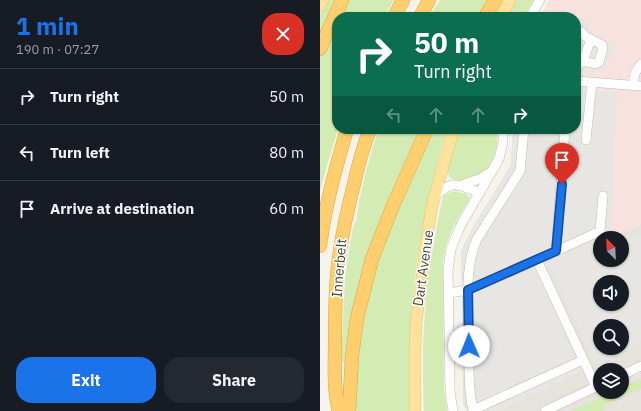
<!DOCTYPE html>
<meta charset="utf-8">
<style>
body{margin:0;font-family:"IBM Plex Sans",sans-serif;background:#242831;color:#f1f3f6;height:100vh;display:flex;flex-direction:column;font-size:15px;white-space:nowrap}
*{box-sizing:border-box;margin:0}
p{font-size:13px;color:#9ea1a6}
.icon{flex:none;width:22px;height:22px;fill:none;stroke:currentColor;stroke-width:2;stroke-linecap:round;stroke-linejoin:round}
.map{position:relative;flex:1;overflow:hidden}
.side{display:flex;flex-direction:column;background:#171b24;width:320px}
.side>*{flex:none}
.hud{position:absolute;left:12px;top:12px;width:249px;height:122px;border-radius:16px;box-shadow:0 1px 3px #0004;background:#0b6e4f;color:#fff;overflow:hidden}
.needle{width:26px;rotate:336deg}
.tools{position:absolute;left:273px;top:231px;display:grid;gap:8px}
.tools a{display:grid;place-items:center;width:36px;height:36px;border-radius:50%;background:#171b24;box-shadow:0 1px 3px #0004;font-size:20px}
.pin{position:absolute;display:grid;place-items:center;width:34px;height:34px;color:#fff;margin:-41px -17px;border-radius:50% 50% 50% 0;rotate:-45deg;box-shadow:0 0 4px #0007}
.pin .icon{rotate:45deg}
.me{position:absolute;width:44px;margin:-22px;rotate:359deg;stroke-linejoin:round;filter:drop-shadow(0 0 3px #0008)}
.turn{display:flex;align-items:center;gap:14px;height:84px;padding:0 16px;font-size:18px}
.turn .icon{width:52px;height:52px;stroke-width:2.5}
.turn b{display:block;font-size:28px;line-height:34px}
.lanes{display:flex;align-items:center;height:38px;padding:0 16px;background:#0003;justify-content:center;gap:20px;direction:ltr}
.lanes .off{opacity:.35}
.round{display:grid;place-items:center;flex:none;width:42px;height:42px;border-radius:16px;background:#242831}
.headline{display:flex;align-items:center;justify-content:space-between;height:68px;padding:0 16px}
h1{font-size:24px;font-weight:700;line-height:30px;color:#1a73e8}
.primary-button{display:flex;gap:8px;margin-top:auto;padding:8px 16px}
.primary-button a{flex:1;height:46px;border-radius:16px;background:#1a73e8;color:#fff;font-size:16px;font-weight:700;line-height:46px;text-align:center}
.primary-button a+a{background:#242831;color:#f1f3f6}
ul{padding:0;list-style:none}
li{display:flex;align-items:center;gap:12px;height:56px;padding:0 16px;border-top:1px solid #363941}
li div{flex:1}
li b{display:block;font-size:15px}
li em{font-style:normal}
main{display:flex;flex:1;min-height:0}
.map>svg:first-child{display:block}
.industrial{fill:#e6e2dc;fill-rule:evenodd}
.medical{fill:#f7e2df}
.green{fill:#d2ecb3}
.parking{fill:#e8e6e3;fill-rule:evenodd}
.lines{fill:none;stroke-linecap:round;stroke-linejoin:round}
.minor-casing{stroke:#c3bbad;stroke-width:10}
.major-casing{stroke:#ebc364;stroke-width:12}
.highway-casing{stroke:#e7a535;stroke-width:14}
.minor{stroke:#fff;stroke-width:9}
.major{stroke:#ffe39c;stroke-width:11}
.highway{stroke:#ffce6e;stroke-width:13}
.route-casing{stroke:#114b97;stroke-width:10}
.route{stroke:#1a73e8;stroke-width:7}
.labels{text-anchor:middle;stroke-width:3;stroke-linejoin:round;paint-order:stroke}
.street-label{font-size:14px;fill:#4c4438;stroke:#fff}
</style>
<main>
<section class="side">
<div class="headline"><div><h1>1 min</h1><p>190 m · 07:27</p></div><a class="round" style="background:#d93025;color:#fff"><svg class="icon" aria-label="close" viewBox="0 0 24 24"><path d="M6 6l12 12M18 6L6 18"/></svg></a></div>
<ul>
<li><svg class="icon" aria-label="right" viewBox="0 0 24 24"><path d="M7 20v-9h11M14 6l5 5-5 5"/></svg><div><b>Turn right</b></div><em>50 m</em></li>
<li><svg class="icon" aria-label="left" viewBox="0 0 24 24"><path d="M17 20v-9H6M10 6l-5 5 5 5"/></svg><div><b>Turn left</b></div><em>80 m</em></li>
<li><svg class="icon" aria-label="arrive" viewBox="0 0 24 24"><path d="M6 21V4h12l-3 4 3 4H6"/></svg><div><b>Arrive at destination</b></div><em>60 m</em></li>
</ul>
<div class="primary-button"><a>Exit</a><a>Share</a></div>
</section>
<div class="map">
<svg width="321" height="411" viewBox="0 0 321 411">
<rect width="100%" height="100%" fill="#f6f3eb"/>
<path class="industrial" d="M 321,224 L 321,411 L 147,411 L 143,404 L 142,306 L 280,243 L 280,260 L 302,260 L 302,238 L 290,238 ZM 280,282 L 302,282 L 302,304 L 280,304 ZM 280,326 L 302,326 L 302,348 L 280,348 ZM 280,370 L 302,370 L 302,392 L 280,392 Z"/>
<polygon class="medical" points="229,0 321,0 321,224 290,238 280,238 280,243 142,306 141,250 154,225 191,165 193,129 256,129 256,17 220,17"/>
<g class="green">
<polygon points="9,0 18,0 0,42 0,14"/>
<polygon points="26,0 74,0 64,17 17,17"/>
<polygon points="120,0 170,0 160,17 109,17"/>
<polygon points="195,0 214,0 203,17 186,17"/>
<polygon points="17,18 18,129 8,162 0,191 0,57"/>
<polygon points="59,129 103,129 85,167 28,361 21,362 25,279 29,250 33,228 37,219 39,201 45,175 54,143"/>
<path d="M 112,129 L 127,129 C 109,192 95,254 91,320 C 89,350 89,381 90,411 L 35,411 L 40,318 L 66,233 Z"/>
<path d="M 138,129 L 177,129 C 178,140 177,152 171,162 C 170,165 168,168 166,170 C 159,177 133,187 128,174 C 125,167 136,137 138,129 Z"/>
<path d="M 134,191 L 146,194 L 150,198 L 133,227 L 126,246 L 123,261 L 124,389 L 127,411 L 104,411 C 101,352 104,291 116,232 C 118,220 120,208 123,197 L 126,194 Z"/>
<polygon points="321,379 321,388 282,406 284,411 250,411 292,392 302,392 302,388"/>
</g>
<g class="parking">
<polygon points="250,15 271,22 267,34 279,38 295,46 284,72 263,71 261,67 258,68 260,74 256,73 256,17 248,17"/>
<path d="M 256,90 L 297,92 L 291,238 L 280,238 L 280,243 L 271,247 L 274,255 L 280,252 L 280,260 L 302,260 L 302,242 L 321,234 L 321,342 L 316,345 L 317,346 L 275,365 L 230,266 L 217,272 L 262,372 L 179,411 L 149,411 L 146,404 L 146,305 L 142,306 L 141,250 L 154,225 L 191,165 L 193,129 L 256,129 ZM 280,282 L 302,282 L 302,304 L 280,304 ZM 280,326 L 302,326 L 302,348 L 280,348 Z"/>
</g>
<g class="lines">
<defs>
<g id="minor">
<polyline points="210,17 220,0"/>
<polyline points="256,30 260,31 265,36 282,45 283,48 279,62 275,64 263,61 256,67"/>
<polyline points="263,61 271,39"/>
<polyline points="256,81 321,86"/>
<polyline points="313,85 315,73 321,64"/>
<path d="M 204,129 L 200,171 L 157,239 C 144,267 148,309 149,339 C 149,363 148,387 153,410 L 263,360"/>
<polyline points="266,140 272,82"/>
<polyline points="139,186 159,179 172,171"/>
<path d="M 115,197 C 132,178 138,185 160,193"/>
<polyline points="236,251 245,129"/>
<polyline points="129,293 148,290 217,260"/>
<polyline points="302,375 321,366"/>
<polyline points="276,387 217,260 280,231 283,196"/>
<polyline points="133,411 130,392 128,270 131,249 137,234 142,223 179,159 183,142 183,129"/>
<polyline points="225,411 280,385"/>
</g>
<g id="major">
<polyline points="0,6 3,0"/>
<polyline points="181,17 190,0"/>
<polyline points="95,411 95,351 96,324 106,244 112,206 130,142 134,129"/>
</g>
<g id="highway">
<polyline points="74,17 83,0"/>
<polyline points="100,17 109,0"/>
<polyline points="165,17 175,0"/>
<polyline points="0,49 22,0"/>
<path d="M 0,246 C 5,206 16,167 27,129"/>
<path d="M 19,411 C 13,389 15,364 15,341 C 15,320 15,299 17,277 C 19,246 26,215 34,184 C 38,166 43,147 50,129"/>
<polyline points="29,411 32,356 37,318 52,259 72,208 107,129"/>
</g>
</defs>
<use href="#minor" class="minor-casing"/>
<use href="#major" class="major-casing"/>
<use href="#highway" class="highway-casing"/>
<use href="#minor" class="minor"/>
<use href="#major" class="major"/>
<use href="#highway" class="highway"/>
</g>
<g class="lines">
<defs>
<polyline id="route" points="149,346 148,290 236,251 242,184"/>
</defs>
<use href="#route" class="route-casing"/>
<use href="#route" class="route"/>
</g>
<g class="labels">
<g class="street-label">
<text transform="translate(19 268) rotate(-85)" y="5">Innerbelt</text>
<text transform="translate(103 268) rotate(-82)" y="5">Dart Avenue</text>
</g>
</g>
</svg>
<div class="tools">
<a><svg class="needle" viewBox="-14 -14 28 28"><path d="M0-13l5 13h-10z" fill="#e53935"/><path d="M0 13l5-13h-10z" fill="#9ea1a6"/></svg></a>
<a><svg class="icon" aria-label="sound" viewBox="0 0 24 24"><path d="M4 9h4l5-4v14l-5-4H4zM17 9q2 3 0 6"/></svg></a>
<a><svg class="icon" aria-label="search" viewBox="0 0 24 24"><circle cx="10" cy="10" r="6"/><path d="M15 15l6 6"/></svg></a>
<a><svg class="icon" aria-label="layers" viewBox="0 0 24 24"><path d="M12 4l9 5-9 5-9-5zM3 14l9 5 9-5"/></svg></a>
</div>
<div class="pin" style="left:242px;top:184px;background:#d93025"><svg class="icon" aria-label="arrive" viewBox="0 0 24 24"><path d="M6 21V4h12l-3 4 3 4H6"/></svg></div>
<svg class="me" style="left:149px;top:346px" viewBox="-20 -20 40 40"><circle r="19" fill="#fff"/><path d="M0-13L10 11 0 6-10 11z" fill="#1a73e8"/></svg>
<div class="hud">
<div class="turn"><svg class="icon" aria-label="right" viewBox="0 0 24 24"><path d="M7 20v-9h11M14 6l5 5-5 5"/></svg><div><b>50 m</b>Turn right</div></div>
<div class="lanes"><svg class="icon off" aria-label="left" viewBox="0 0 24 24"><path d="M17 20v-9H6M10 6l-5 5 5 5"/></svg><svg class="icon off" aria-label="ahead" viewBox="0 0 24 24"><path d="M12 20V5M6 11l6-6 6 6"/></svg><svg class="icon off" aria-label="ahead" viewBox="0 0 24 24"><path d="M12 20V5M6 11l6-6 6 6"/></svg><svg class="icon" aria-label="right" viewBox="0 0 24 24"><path d="M7 20v-9h11M14 6l5 5-5 5"/></svg></div>
</div>
</div>
</main>
